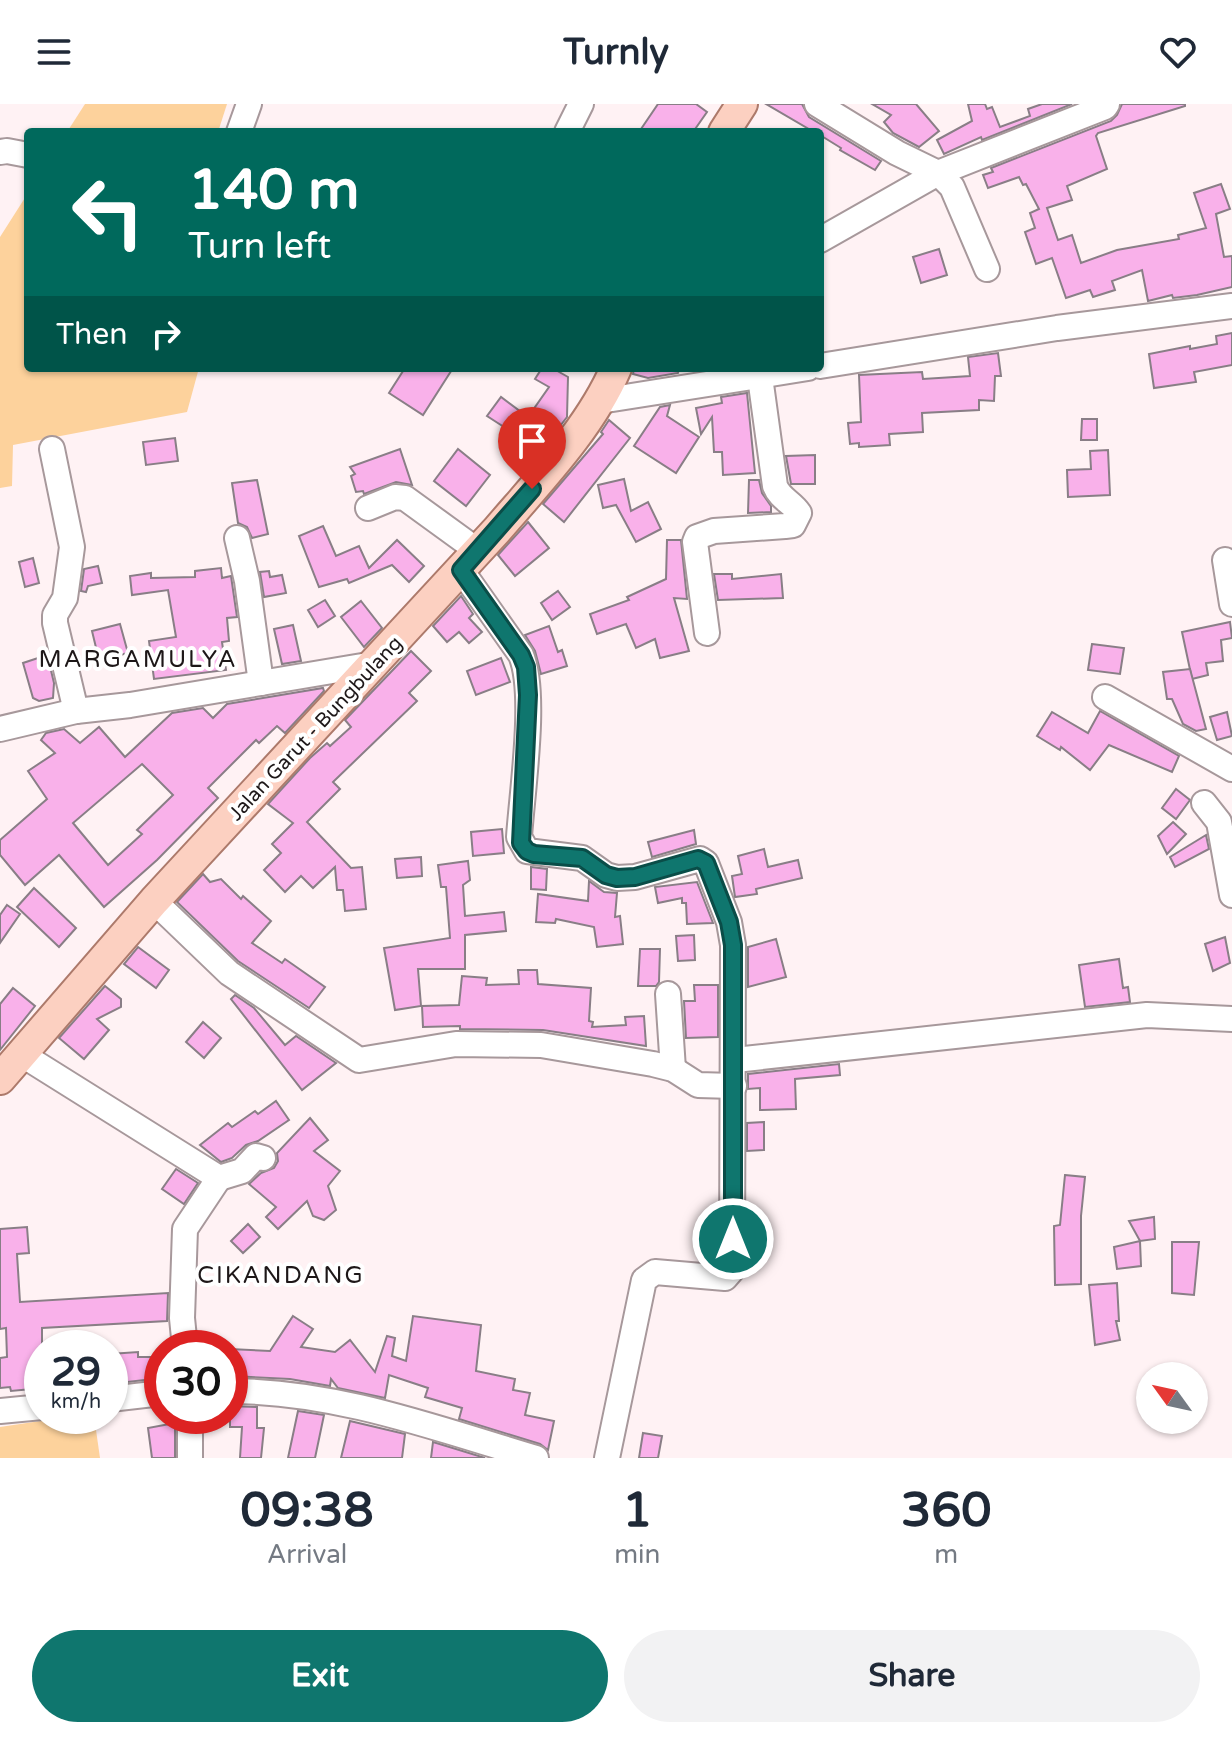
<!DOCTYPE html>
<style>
body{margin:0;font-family:"Varela Round",sans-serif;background:#f2f2f3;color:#1f2937;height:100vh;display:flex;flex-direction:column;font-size:30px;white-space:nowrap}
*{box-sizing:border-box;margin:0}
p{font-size:26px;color:#747a83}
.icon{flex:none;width:44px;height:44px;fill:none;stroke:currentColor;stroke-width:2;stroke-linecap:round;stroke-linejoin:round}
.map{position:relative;height:1354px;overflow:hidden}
.side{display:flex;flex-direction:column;background:#fff;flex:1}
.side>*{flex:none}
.banner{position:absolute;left:24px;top:24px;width:800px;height:244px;border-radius:8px;box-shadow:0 2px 6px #0004;background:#00695c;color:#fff;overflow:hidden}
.needle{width:52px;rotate:303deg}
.tools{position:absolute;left:1136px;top:1258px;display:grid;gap:16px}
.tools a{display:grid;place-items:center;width:72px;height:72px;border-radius:50%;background:#fff;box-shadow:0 2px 6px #0004;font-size:40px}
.speed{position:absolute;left:24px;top:1226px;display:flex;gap:16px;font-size:40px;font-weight:700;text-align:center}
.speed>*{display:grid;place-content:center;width:104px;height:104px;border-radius:50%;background:#fff;box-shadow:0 2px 6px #0004;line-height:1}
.speed small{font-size:20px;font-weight:400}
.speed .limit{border:12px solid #d22;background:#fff;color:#111}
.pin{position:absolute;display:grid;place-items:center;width:68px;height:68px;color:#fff;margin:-82px -34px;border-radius:50% 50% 50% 0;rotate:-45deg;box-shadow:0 0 8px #0007}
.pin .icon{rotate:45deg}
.me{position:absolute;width:88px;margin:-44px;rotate:0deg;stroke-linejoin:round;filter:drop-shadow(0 0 6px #0008)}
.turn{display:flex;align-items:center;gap:28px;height:168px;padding:0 32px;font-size:36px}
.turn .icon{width:104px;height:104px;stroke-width:2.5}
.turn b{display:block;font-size:56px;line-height:68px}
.then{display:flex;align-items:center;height:76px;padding:0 32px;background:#0003;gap:16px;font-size:30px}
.eta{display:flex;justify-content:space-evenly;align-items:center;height:136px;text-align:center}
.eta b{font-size:48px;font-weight:800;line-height:56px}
.button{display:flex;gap:16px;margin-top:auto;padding:16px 32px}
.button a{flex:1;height:92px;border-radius:48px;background:#0f766e;color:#fff;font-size:32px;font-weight:800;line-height:92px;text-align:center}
.button a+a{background:#f2f2f3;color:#1f2937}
header{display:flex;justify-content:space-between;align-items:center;height:104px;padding:0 32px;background:#fff;font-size:36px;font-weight:800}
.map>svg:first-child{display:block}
.green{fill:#fdd29c}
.building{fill:#f9b1ea;stroke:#897e86;stroke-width:2;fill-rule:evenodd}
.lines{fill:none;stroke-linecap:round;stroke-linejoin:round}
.minor-casing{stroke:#a7989b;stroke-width:28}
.major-casing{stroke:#ad7a6b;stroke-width:34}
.minor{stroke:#fff;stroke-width:24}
.major{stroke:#fcd0c1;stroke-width:30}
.route-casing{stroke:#0a4d48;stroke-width:20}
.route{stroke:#0f766e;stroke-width:14}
.labels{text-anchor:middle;stroke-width:8;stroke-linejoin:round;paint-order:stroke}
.street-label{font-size:20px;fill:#1d1718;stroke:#fff}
.quarter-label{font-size:24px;letter-spacing:2px;fill:#1d1718;stroke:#fff}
</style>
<header><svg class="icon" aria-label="menu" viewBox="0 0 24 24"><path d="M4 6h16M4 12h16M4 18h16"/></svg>Turnly<svg class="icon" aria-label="heart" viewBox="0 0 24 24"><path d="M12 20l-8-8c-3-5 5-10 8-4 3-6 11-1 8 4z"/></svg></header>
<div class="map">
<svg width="1232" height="1354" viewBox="0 0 1232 1354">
<rect width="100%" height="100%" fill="#fff2f4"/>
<g class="green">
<polygon points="85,0 227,0 218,28 67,28"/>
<polygon points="28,89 28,264 199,264 187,308 13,341 12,382 0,384 0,133"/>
<polygon points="74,1312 94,1312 100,1354 0,1354 0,1323"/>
</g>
<g class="building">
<polygon points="658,0 696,0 707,8 693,28 639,28"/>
<polygon points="766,0 802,0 809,13 881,57 875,66 840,46 841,44 820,31 820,28 814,28"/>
<polygon points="872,0 916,0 939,27 919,43 893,29 884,18 891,11"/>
<polygon points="968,0 985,0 987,5 992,3 1000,23 1030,12 1028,5 1042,0 1072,0 982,36 981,33 944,50 937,36 972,17"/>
<polygon points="1122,0 1185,0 1185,2 1098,29 1096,32 1107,65 1067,82 1072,96 1047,104 1058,136 1072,131 1081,159 1117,146 1179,135 1178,131 1206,124 1194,89 1221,80 1230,105 1216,110 1224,153 1232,152 1232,183 1197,191 1173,194 1172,191 1148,197 1142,166 1112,177 1115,186 1093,193 1090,186 1066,194 1052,154 1036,160 1025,128 1035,124 1030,109 1039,105 1026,80 1023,81 1019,73 988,84 983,71 993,68 991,64 1111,17 1117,11"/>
<polygon points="939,145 947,171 921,179 913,153"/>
<polygon points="1232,229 1232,261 1194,268 1196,278 1154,284 1149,250 1190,242 1190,245 1217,240 1216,232"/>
<polygon points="998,249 1001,272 995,272 994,297 979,296 979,306 922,309 923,328 889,330 890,341 859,343 859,339 850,340 848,319 861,318 859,271 922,268 923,275 970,272 968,253"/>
<polygon points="405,264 453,264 423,311 389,289"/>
<polygon points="542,264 552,264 568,273 567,313 541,347 487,312 501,293 528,313 549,283 535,275"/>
<polygon points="634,264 679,264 678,269 648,274 633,270"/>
<polygon points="747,289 755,369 723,371 722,348 714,348 712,313 701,330 696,304 722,299 721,293"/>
<polygon points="670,301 667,312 699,333 676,369 634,342 660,303"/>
<polygon points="1082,315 1097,315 1097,336 1081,336"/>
<polygon points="609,316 630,334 564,418 543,400 603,330 601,328"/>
<polygon points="175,334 178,357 146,361 143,338"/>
<polygon points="400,345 412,381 396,378 364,390 363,387 356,388 351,372 355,370 350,363"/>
<polygon points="458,345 490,371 466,402 434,377"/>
<polygon points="1108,346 1110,391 1068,393 1067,366 1091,365 1090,347"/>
<polygon points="815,351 815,380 791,380 786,352"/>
<polygon points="624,375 631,407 648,398 661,425 636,438 616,401 603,404 598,381"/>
<polygon points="257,376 268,430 252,434 247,423 238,419 232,379"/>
<polygon points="749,376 759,376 762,389 771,402 771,408 748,409"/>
<polygon points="528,418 549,444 515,472 498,451"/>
<polygon points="323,422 336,452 359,442 369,464 397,436 424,462 409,478 392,461 349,479 347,475 319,483 299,432"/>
<polygon points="667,436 681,436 687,495 674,494 689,547 660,554 655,535 636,544 626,520 597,530 590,510 629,496 627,493 666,475"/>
<polygon points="33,454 39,479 25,483 19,458"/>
<polygon points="98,462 102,479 88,482 86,488 81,487 84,465"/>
<polygon points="221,464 222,474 231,472 237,513 227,514 229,537 222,538 226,566 154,575 149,537 176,533 168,486 132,491 130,472 151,469 151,474 195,473 195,467"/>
<polygon points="269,467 270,473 282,471 286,489 264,493 260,468"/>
<polygon points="714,470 732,470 732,475 781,470 783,494 718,496"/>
<polygon points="558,487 570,503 552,516 541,499"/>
<polygon points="461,492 473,510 469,514 482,528 469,539 459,528 447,538 433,522"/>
<polygon points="325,496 335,512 318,523 308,506"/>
<polygon points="361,497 382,524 364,543 341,513"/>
<polygon points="1230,518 1232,534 1221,536 1223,557 1206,559 1208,571 1192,575 1182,528"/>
<polygon points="120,520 128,549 99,556 92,527"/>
<polygon points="293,521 301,557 282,560 274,525"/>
<polygon points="549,522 558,548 562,546 567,562 541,570 535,547 525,531"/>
<polygon points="1092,540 1124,544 1120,570 1088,566"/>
<polygon points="411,547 431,567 409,589 417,597 333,678 340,685 307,718 351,764 362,763 366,805 345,807 343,786 337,786 335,763 313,784 301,772 285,788 264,766 281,749 272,740 293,719 268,700 310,654 327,639 330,642 351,623 345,616"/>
<polygon points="38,554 48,554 54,579 53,594 39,597 33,594 23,559"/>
<polygon points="501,554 510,578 476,591 467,567"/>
<polygon points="1190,565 1206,625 1196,627 1183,620 1172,595 1167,595 1163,568"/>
<path d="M 323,584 L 324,587 L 285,629 L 277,622 L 259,639 L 256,636 L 208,684 L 218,694 L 157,756 L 104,803 L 59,751 L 25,781 L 0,751 L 0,736 L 47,695 L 28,667 L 55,649 L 41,636 L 46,629 L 64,625 L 80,639 L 99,623 L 125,653 L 172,609 L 203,604 L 213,614 L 227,600 ZM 142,660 L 173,691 L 137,726 L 142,730 L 108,761 L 73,719 Z"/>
<polygon points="1100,607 1179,652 1172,668 1109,641 1090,666 1061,643 1060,646 1037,632 1052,608 1088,629"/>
<polygon points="1227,608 1232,632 1217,636 1210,613"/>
<polygon points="1176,685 1190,696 1176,715 1162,704"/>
<polygon points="1173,718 1186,730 1167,750 1158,732"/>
<polygon points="502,725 504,749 473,752 471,728"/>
<polygon points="694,726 696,740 652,753 648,738"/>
<polygon points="1206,731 1209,745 1175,763 1170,753"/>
<polygon points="764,745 768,763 798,756 802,774 756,785 757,790 735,793 732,772 742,770 738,752"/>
<polygon points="421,753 422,772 397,774 395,755"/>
<polygon points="468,757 470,776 463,781 465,812 504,808 506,827 465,831 465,865 418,865 421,902 395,906 384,844 450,834 446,783 441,783 438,761"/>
<polygon points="531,763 547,765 546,786 531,785"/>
<polygon points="203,770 210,778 221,775 241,795 243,792 271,817 252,839 282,859 285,855 325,883 309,904 238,857 177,798"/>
<polygon points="589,777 604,788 617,789 615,813 620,812 623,840 597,843 594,823 556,815 555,819 536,818 538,790 588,797"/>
<polygon points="697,778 713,819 687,820 686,799 682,799 682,794 658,799 655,783"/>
<polygon points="34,784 76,824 59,843 17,803"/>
<polygon points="7,801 20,810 0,839 0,811"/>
<polygon points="694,831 695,856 678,857 676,832"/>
<polygon points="1225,833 1230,859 1213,867 1205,840"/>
<polygon points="776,835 786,873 748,883 748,843"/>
<polygon points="138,843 169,866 156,884 124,860"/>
<polygon points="640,845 660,845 659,878 656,882 638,882"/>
<polygon points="1119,855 1123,884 1128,883 1130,898 1085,903 1079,861"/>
<polygon points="518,866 537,866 538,880 591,884 589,917 593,918 592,923 626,921 625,913 644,912 646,942 543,926 460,925 460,922 423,923 422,902 459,901 462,872 487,874 486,881 519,880"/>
<polygon points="694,881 718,881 718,933 686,934 684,897 695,897"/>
<polygon points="105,882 121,895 121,903 97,915 109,926 84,955 59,934"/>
<polygon points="13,884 35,902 0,946 0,900"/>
<polygon points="235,891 254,904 285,941 296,932 336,959 302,986 231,895"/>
<polygon points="203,918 221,934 204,954 186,938"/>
<polygon points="839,960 840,971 795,975 796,1005 760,1006 760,984 748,985 748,970"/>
<polygon points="276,997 289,1016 258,1037 246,1041 232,1054 221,1058 200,1041 228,1019 232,1023 255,1007 258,1010"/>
<polygon points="310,1014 328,1036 314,1047 340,1067 328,1082 336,1106 324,1116 313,1112 307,1097 278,1125 266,1113 276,1103 249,1080 261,1069 274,1064 278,1057 277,1049"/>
<polygon points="764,1018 764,1046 747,1047 747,1019"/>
<polygon points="176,1065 198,1079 184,1100 162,1085"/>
<polygon points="1065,1071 1085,1073 1081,1112 1081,1180 1055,1181 1054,1122 1060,1121"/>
<polygon points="1154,1113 1155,1135 1140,1137 1129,1117"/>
<polygon points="248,1120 260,1133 243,1149 231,1137"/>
<polygon points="27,1123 29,1149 17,1150 20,1198 168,1189 167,1217 42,1224 42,1284 11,1287 10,1283 0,1284 0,1254 7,1253 6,1224 0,1225 0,1125"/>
<polygon points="1140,1137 1141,1162 1117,1165 1114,1143"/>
<polygon points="1172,1138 1199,1138 1194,1191 1172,1189"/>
<polygon points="1117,1179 1119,1217 1116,1217 1120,1236 1095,1241 1089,1181"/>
<polygon points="293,1212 313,1225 301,1243 335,1248 350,1236 375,1268 387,1232 395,1234 392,1252 406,1257 413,1212 481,1221 476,1267 515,1275 513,1286 530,1289 525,1311 554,1317 548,1346 540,1340 459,1315 462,1304 425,1293 428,1284 389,1271 385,1294 338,1284 331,1275 330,1282 290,1275 230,1272 230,1245 270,1247"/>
<polygon points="138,1248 138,1253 162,1253 162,1274 110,1280 110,1250"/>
<polygon points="230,1302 257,1303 257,1324 264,1324 261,1354 240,1354 242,1323 230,1323"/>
<polygon points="298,1307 324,1311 315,1354 288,1354"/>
<polygon points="350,1317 405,1330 402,1354 341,1354"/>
<polygon points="175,1319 175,1354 152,1354 148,1324"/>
<polygon points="643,1329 662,1332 658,1354 639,1354"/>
<polygon points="433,1338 456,1345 485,1354 431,1354"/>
</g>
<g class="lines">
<defs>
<g id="minor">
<polyline points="817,0 897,49 938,69 1105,3 1107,0"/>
<polyline points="239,28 249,0"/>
<polyline points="567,28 581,0"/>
<polyline points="0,48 7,47 28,51"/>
<polyline points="820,136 938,69 952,83 987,165"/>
<polyline points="820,262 1057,224 1232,202"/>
<polyline points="600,297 808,264"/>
<polyline points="52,345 72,443 65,494 55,511 55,519 76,607"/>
<polyline points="368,404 395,393 405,394 478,447"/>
<polyline points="237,434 247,477 261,579"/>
<polyline points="1225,456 1232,500"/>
<path d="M 461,466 L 521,551 C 537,589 522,688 519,733 L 527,747 L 582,754 L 606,771 L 617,774 L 635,773 L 700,755 L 706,759 L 729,818 L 733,841 L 732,1166 L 725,1174 L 655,1168 L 644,1176 L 607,1354"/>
<path d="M 707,529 L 695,438 L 697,433 L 714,427 L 785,422 L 793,421 L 799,409 C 792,398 780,395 775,382 L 760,273"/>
<polyline points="1105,593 1232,665"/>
<polyline points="0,625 76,607 130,601 374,560"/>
<polyline points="1204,699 1219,718 1232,791"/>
<polyline points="154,797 229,869 359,956 456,940 541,941 653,960 673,965 698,981 734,982"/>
<polyline points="668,890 673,965"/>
<polyline points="21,950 219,1074 185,1125 182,1214 185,1244"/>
<polyline points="735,956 1147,911 1232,915"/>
<polyline points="219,1074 242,1067 256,1052 263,1054"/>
<path d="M 230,1287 C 336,1287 435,1324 536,1354"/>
<polyline points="110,1295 162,1289"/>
<polyline points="0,1307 42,1303"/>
<polyline points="190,1312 190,1354"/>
</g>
<g id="major">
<polyline points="724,28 742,0"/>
<path d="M 0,975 L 154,797 L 497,426 C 539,377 591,323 616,264"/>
</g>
</defs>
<use href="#minor" class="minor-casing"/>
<use href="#major" class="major-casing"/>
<use href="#minor" class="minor"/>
<use href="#major" class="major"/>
</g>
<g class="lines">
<defs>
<polyline id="route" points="532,385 461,466 521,551 526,563 528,591 521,739 527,747 534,750 582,754 606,771 617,774 635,773 698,755 706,759 729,818 733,841 733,1135"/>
</defs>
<use href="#route" class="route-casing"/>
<use href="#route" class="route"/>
</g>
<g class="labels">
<g class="street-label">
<text transform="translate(315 624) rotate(-47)" y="7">Jalan Garut - Bungbulang</text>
</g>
<g class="quarter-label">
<text x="138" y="563">MARGAMULYA</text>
<text x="281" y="1179">CIKANDANG</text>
</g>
</g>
</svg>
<div class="tools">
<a><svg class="needle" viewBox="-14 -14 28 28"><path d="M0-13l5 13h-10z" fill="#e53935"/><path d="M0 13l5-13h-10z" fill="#747a83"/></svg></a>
</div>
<div class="speed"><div>29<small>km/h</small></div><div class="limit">30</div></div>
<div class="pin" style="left:532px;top:385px;background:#d93025"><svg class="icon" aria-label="arrive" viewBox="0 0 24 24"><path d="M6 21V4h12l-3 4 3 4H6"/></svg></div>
<svg class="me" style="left:733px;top:1135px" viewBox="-20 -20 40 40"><circle r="17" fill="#0f766e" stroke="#fff" stroke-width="3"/><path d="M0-11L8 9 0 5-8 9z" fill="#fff"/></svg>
<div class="banner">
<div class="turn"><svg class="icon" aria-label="left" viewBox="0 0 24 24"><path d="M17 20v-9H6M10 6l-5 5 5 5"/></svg><div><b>140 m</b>Turn left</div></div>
<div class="then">Then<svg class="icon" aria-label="right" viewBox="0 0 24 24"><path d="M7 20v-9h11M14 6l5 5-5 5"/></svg></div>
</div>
</div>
<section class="side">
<div class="eta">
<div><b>09:38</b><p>Arrival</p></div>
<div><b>1</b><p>min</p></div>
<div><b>360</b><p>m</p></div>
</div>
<div class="button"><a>Exit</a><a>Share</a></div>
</section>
